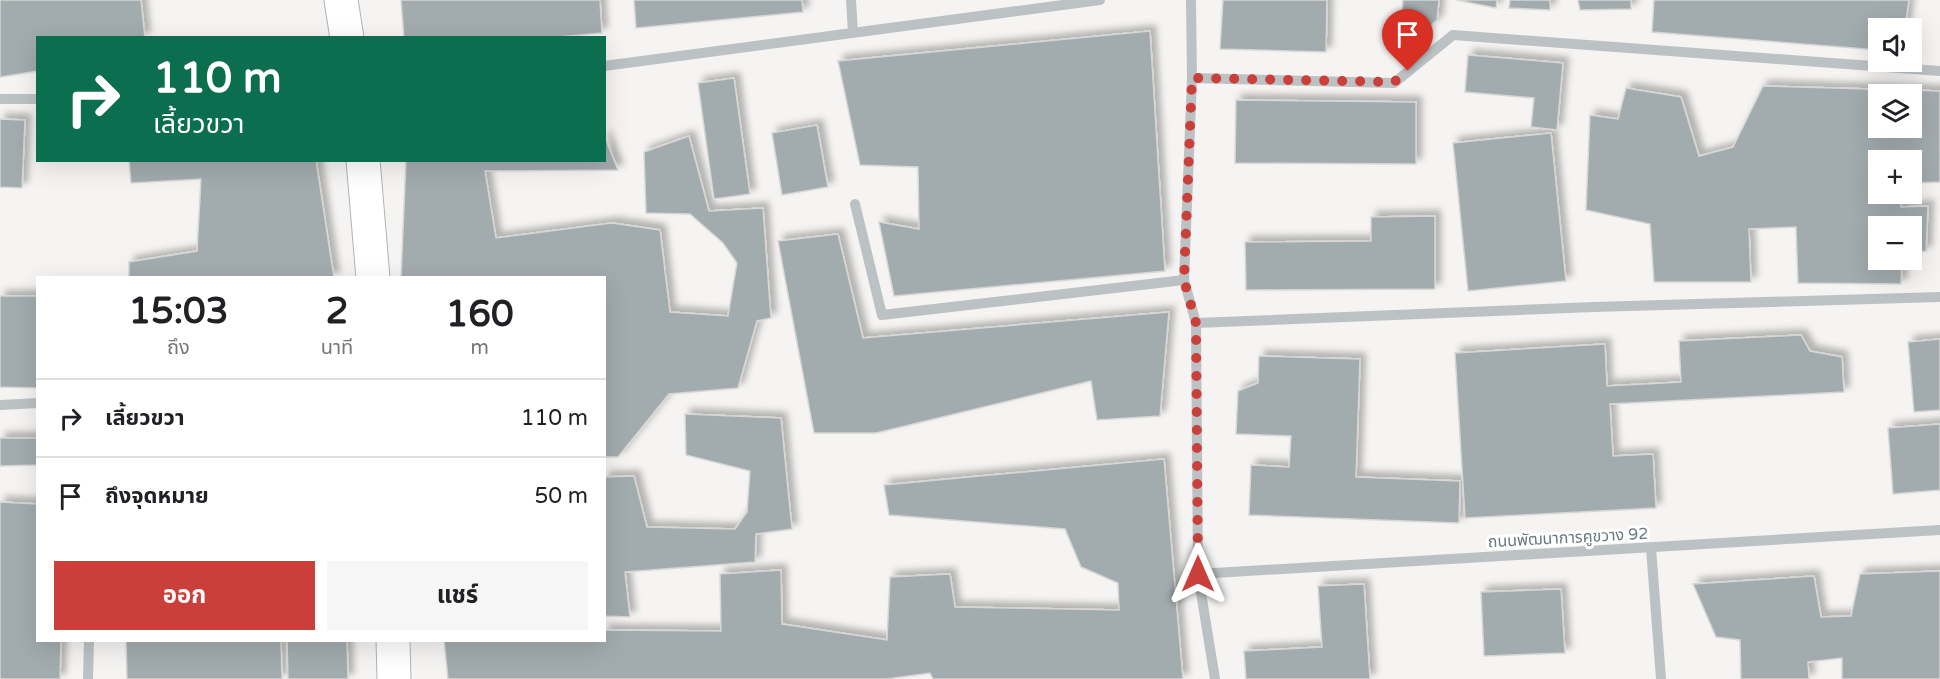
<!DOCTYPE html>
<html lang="th">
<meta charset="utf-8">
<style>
body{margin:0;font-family:"Varela Round","Noto Sans Thai",sans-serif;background:#f6f6f6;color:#202124;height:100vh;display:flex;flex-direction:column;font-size:22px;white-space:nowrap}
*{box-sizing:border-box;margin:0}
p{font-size:20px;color:#757577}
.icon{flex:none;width:33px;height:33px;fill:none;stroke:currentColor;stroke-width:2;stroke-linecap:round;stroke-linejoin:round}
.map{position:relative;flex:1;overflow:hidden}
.side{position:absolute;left:36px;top:276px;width:570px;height:366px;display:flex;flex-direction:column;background:#fff;border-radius:0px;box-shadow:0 6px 24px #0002}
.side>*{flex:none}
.banner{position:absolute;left:36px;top:36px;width:570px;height:126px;border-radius:0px;box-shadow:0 6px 24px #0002;background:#0b6e4f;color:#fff;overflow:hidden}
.controls{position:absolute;left:1868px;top:18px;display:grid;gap:12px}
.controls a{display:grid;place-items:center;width:54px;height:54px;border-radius:0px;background:#fff;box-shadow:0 6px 24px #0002;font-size:30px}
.pin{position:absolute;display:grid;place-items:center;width:51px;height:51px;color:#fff;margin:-62px -26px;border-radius:50% 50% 50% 0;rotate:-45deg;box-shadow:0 0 6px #0007}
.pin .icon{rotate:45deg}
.me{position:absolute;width:66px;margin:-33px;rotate:0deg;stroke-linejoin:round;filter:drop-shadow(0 0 4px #0008)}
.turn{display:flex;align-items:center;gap:21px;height:126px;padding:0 18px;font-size:27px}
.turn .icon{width:78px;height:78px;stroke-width:2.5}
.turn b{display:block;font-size:42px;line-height:51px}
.eta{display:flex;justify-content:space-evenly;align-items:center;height:102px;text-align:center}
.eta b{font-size:36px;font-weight:700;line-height:42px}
.primary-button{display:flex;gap:12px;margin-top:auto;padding:12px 18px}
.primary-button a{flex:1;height:69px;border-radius:0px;background:#cb3f3b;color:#fff;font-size:24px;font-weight:700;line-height:69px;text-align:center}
.primary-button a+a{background:#f6f6f6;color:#202124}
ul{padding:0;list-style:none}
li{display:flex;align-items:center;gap:18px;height:78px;padding:0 18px;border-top:2px solid #e0e0e0}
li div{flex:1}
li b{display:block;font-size:22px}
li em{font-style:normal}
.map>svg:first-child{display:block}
.building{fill:#a2abae;stroke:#d6d6d4;stroke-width:1.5;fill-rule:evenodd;filter:url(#shadow)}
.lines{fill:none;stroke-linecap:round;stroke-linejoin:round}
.major-casing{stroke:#aeb3b5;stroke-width:35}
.minor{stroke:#bcc1c3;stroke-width:10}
.major{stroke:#fff;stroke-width:33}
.route{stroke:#cb3f3b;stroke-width:10;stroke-dasharray:0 18}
.labels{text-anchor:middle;stroke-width:6;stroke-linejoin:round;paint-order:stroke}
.street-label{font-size:16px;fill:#68797f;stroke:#fff}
</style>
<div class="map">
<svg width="1940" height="679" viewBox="0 0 1940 679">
<defs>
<filter id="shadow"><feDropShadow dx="5.5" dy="-5.5" stdDeviation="3" flood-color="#0004"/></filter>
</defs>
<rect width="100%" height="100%" fill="#f5f4f2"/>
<g class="building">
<polygon points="0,0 141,0 145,38 38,38 38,71 0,77"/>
<polygon points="401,0 600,0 602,33 547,38 404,38"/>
<polygon points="634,0 802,0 803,12 636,28"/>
<polygon points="1223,0 1327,0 1326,52 1220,49"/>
<polygon points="1403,0 1439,0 1437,20 1399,52"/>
<polygon points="1457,0 1497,0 1496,8"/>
<polygon points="1510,0 1550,0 1550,10 1509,8"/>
<polygon points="1578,0 1631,0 1631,9 1580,10"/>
<polygon points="1654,0 1909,0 1905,28 1878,28 1878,50 1652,32"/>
<polygon points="1150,31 1165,271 894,296 879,222 919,229 918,167 860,165 838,61"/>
<polygon points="1468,55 1563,63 1557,130 1531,127 1534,98 1465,92"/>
<polygon points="734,78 750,194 714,199 698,83"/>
<path d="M 1763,86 L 1940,91 L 1940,182 L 1911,183 L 1911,160 L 1878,160 L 1878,194 L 1901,194 L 1901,207 L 1928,206 L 1926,251 L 1911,253 L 1911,226 L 1878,226 L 1878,260 L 1902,260 L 1901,284 L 1798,283 L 1796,227 L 1749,229 L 1751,282 L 1654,282 L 1650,224 L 1586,210 L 1590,115 L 1618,119 L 1626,88 L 1681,97 L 1699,156 L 1733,147 ZM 1878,94 L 1911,94 L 1911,128 L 1878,128 Z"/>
<polygon points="1236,100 1416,102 1416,164 1235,163"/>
<polygon points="0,119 25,120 22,188 0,187"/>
<polygon points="817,125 828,187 782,195 772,133"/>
<polygon points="1551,133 1566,281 1468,291 1453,143"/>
<polygon points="604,135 618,170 485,171 496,238 612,223 660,230 670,312 728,316 737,263 723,243 690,214 646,213 644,152 689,136 709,211 763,208 771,318 757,321 738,388 669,394 618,457 604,457 604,278 401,278 406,160 604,160"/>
<polygon points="129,160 316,160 334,278 129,278 129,262 197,251 201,179 131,183"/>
<polygon points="1435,216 1435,289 1246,290 1245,242 1371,241 1371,217"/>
<polygon points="838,234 863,338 1169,312 1160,416 1097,420 1091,381 876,433 814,433 778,241"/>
<polygon points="0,296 38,296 38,388 0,387"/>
<polygon points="1801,335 1810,351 1842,357 1844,392 1610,404 1613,456 1653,454 1656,508 1465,518 1455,353 1605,344 1607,386 1681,382 1679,341"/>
<polygon points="1940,339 1940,410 1914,412 1908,342"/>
<polygon points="1259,356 1360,359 1356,477 1460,481 1459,523 1249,515 1251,465 1289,467 1291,436 1236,434 1238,391 1258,383"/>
<polygon points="685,414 781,418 792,529 756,534 755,562 625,572 630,617 604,616 604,477 634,476 647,527 735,529 747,512 750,471 686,455"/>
<polygon points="1940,424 1940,490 1893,494 1888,428"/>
<polygon points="0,438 38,438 38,465 0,466"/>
<polygon points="1164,459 1183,679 933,679 930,673 887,679 448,679 444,640 604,640 604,630 721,631 720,574 781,570 782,624 887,640 890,577 950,574 955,607 1119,610 1118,583 1081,567 1065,529 889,515 884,485"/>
<polygon points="0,502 38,504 38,640 61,640 60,679 0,679"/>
<polygon points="1940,571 1940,679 1842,679 1842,658 1808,662 1809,679 1741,679 1740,640 1716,637 1693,584 1814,576 1821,617 1851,616 1860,574"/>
<polygon points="1364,584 1370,679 1246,679 1244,651 1322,647 1318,586"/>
<polygon points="1561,589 1565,653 1484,656 1481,592"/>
<polygon points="126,640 281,640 282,679 127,679"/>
<polygon points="287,640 347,640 348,679 288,679"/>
</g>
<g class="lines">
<defs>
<g id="major">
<polyline points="341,0 347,38"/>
<polyline points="363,160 373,278"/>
<polyline points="393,640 394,679"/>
</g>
</defs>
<use href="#major" class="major-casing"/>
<g class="minor">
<polyline points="851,0 853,33"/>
<polyline points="1191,0 1192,78 1184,280 1196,323 1198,574 1215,679"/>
<polyline points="604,66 1100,0"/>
<polyline points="1192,78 1394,83 1453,35 1940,71"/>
<polyline points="0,99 38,99"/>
<polyline points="855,204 882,315 1184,280"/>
<polyline points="1196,323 1594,307 1940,297"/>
<polyline points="0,405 38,403"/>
<polyline points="1651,548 1661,679"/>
<polyline points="1198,574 1940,530"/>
<polyline points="88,679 89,640"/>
</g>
<use href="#major" class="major"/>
</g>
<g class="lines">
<polyline class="route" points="1198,574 1196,323 1184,280 1192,78 1394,82 1408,71"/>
</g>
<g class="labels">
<g class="street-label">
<text transform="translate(1568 537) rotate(-3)" y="6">ถนนพัฒนาการคูขวาง 92</text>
</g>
</g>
</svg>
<div class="controls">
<a><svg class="icon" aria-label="sound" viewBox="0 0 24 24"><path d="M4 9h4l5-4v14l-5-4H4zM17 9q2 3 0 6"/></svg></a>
<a><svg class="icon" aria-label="layers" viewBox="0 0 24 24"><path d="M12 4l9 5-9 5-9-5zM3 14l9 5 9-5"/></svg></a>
<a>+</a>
<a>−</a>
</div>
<div class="pin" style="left:1408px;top:71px;background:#d93025"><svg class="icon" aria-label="arrive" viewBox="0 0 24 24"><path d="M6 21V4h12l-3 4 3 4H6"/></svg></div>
<svg class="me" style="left:1198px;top:574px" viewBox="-20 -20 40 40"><path d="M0-17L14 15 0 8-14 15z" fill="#cb3f3b" stroke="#fff" stroke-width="4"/></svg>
<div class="banner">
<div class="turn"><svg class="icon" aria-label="right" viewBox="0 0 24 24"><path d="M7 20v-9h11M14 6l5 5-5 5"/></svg><div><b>110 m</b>เลี้ยวขวา</div></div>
</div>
<section class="side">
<div class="eta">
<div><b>15:03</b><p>ถึง</p></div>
<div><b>2</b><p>นาที</p></div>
<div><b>160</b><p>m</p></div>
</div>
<ul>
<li><svg class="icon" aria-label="right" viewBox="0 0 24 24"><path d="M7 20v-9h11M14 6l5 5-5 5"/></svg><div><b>เลี้ยวขวา</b></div><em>110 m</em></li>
<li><svg class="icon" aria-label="arrive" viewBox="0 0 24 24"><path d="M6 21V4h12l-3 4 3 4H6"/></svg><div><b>ถึงจุดหมาย</b></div><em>50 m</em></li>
</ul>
<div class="primary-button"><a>ออก</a><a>แชร์</a></div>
</section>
</div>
